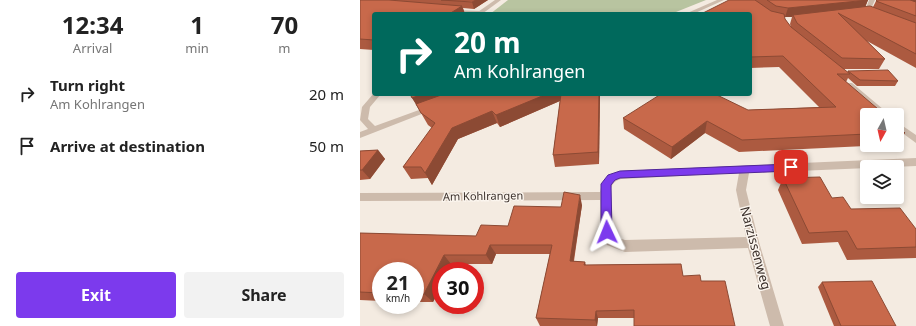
<!DOCTYPE html>
<style>
body{margin:0;font-family:"Noto Sans",sans-serif;background:#f2f2f2;color:#222;height:100vh;display:flex;flex-direction:column;font-size:15px;white-space:nowrap}
*{box-sizing:border-box;margin:0}
p{font-size:13px;color:#767676}
.icon{flex:none;width:22px;height:22px;fill:none;stroke:currentColor;stroke-width:2;stroke-linecap:round;stroke-linejoin:round}
.map{position:relative;flex:1;overflow:hidden}
.sheet{display:flex;flex-direction:column;background:#fff;width:360px}
.sheet>*{flex:none}
.guide{position:absolute;left:12px;top:12px;width:380px;height:84px;border-radius:4px;box-shadow:0 2px 6px #0003;background:#00695c;color:#fff;overflow:hidden}
.needle{width:26px;rotate:188deg}
.controls{position:absolute;left:500px;top:108px;display:grid;gap:8px}
.controls a{display:grid;place-items:center;width:44px;height:44px;border-radius:4px;background:#fff;box-shadow:0 2px 6px #0003;font-size:20px}
.speed{position:absolute;left:12px;top:262px;display:flex;gap:8px;font-size:20px;font-weight:700;text-align:center}
.speed>*{display:grid;place-content:center;width:52px;height:52px;border-radius:50%;background:#fff;box-shadow:0 2px 6px #0003;line-height:1}
.speed small{font-size:10px;font-weight:400}
.speed .limit{border:6px solid #d22;background:#fff;color:#111}
.pin{position:absolute;display:grid;place-items:center;width:34px;height:34px;color:#fff;margin:-17px;border-radius:8px;box-shadow:0 2px 6px #0006}
.me{position:absolute;width:44px;margin:-22px;rotate:358deg;stroke-linejoin:round;filter:drop-shadow(0 0 3px #0008)}
.turn{display:flex;align-items:center;gap:14px;height:84px;padding:0 16px;font-size:18px}
.turn .icon{width:52px;height:52px;stroke-width:2.5}
.turn b{display:block;font-size:28px;line-height:34px}
.eta{display:flex;justify-content:space-evenly;align-items:center;height:68px;text-align:center}
.eta b{font-size:24px;font-weight:700;line-height:28px}
.action{display:flex;gap:8px;margin-top:auto;padding:8px 16px}
.action a{flex:1;height:46px;border-radius:4px;background:#7c3aed;color:#fff;font-size:16px;font-weight:700;line-height:46px;text-align:center}
.action a+a{background:#f2f2f2;color:#222}
ul{padding:0;list-style:none}
li{display:flex;align-items:center;gap:12px;height:52px;padding:0 16px}
li div{flex:1}
li b{display:block;font-size:15px}
li em{font-style:normal}
main{display:flex;flex:1;min-height:0}
.map>svg:first-child{display:block}
.green{fill:#b8c4a0}
.lines{fill:none;stroke-linecap:round;stroke-linejoin:round}
.service{fill:#cdbbac;fill-rule:evenodd}
.minor{fill:#cdbbac;fill-rule:evenodd}
.wall{fill:#ac5a40;fill-rule:evenodd}
.shaded-wall{fill:#8c4a34}
.building{fill:#c8694b;stroke:#8c4a34}
.route{fill:#7c3aed;stroke:#51269a}
.labels{text-anchor:middle;stroke-width:3;stroke-linejoin:round;paint-order:stroke}
.street-label{font-size:11px;fill:#3b302b;stroke:#fbf5ee}
.near-street-label{font-size:13px;fill:#3b302b;stroke:#fbf5ee}
</style>
<main>
<section class="sheet">
<div class="eta">
<div><b>12:34</b><p>Arrival</p></div>
<div><b>1</b><p>min</p></div>
<div><b>70</b><p>m</p></div>
</div>
<ul>
<li><svg class="icon" aria-label="right" viewBox="0 0 24 24"><path d="M7 20v-9h11M14 6l5 5-5 5"/></svg><div><b>Turn right</b><p>Am Kohlrangen</p></div><em>20 m</em></li>
<li><svg class="icon" aria-label="arrive" viewBox="0 0 24 24"><path d="M6 21V4h12l-3 4 3 4H6"/></svg><div><b>Arrive at destination</b></div><em>50 m</em></li>
</ul>
<div class="action"><a>Exit</a><a>Share</a></div>
</section>
<div class="map">
<svg width="556" height="326" viewBox="0 0 556 326">
<rect width="100%" height="100%" fill="#f4ebe1"/>
<polygon class="green" points="148,0 346,0 311,14 130,14"/>
<g class="lines">
<polygon class="service" points="90,10 120,11 123,13 92,13 89,11"/>
<g class="minor">
<polygon points="135,0 141,0 122,14 115,14"/>
<polygon points="357,0 364,0 333,14 325,14"/>
<polygon points="509,0 515,0 509,13 497,14 497,12 505,11"/>
<polygon points="486,83 492,83 530,115 521,115 486,87"/>
<polygon points="14,93 14,94 21,94 10,107 8,119 15,126 70,106 73,105 77,108 0,138 0,132 8,129 0,120 2,107"/>
<polygon points="537,122 556,135 556,143 537,129"/>
<path d="M 556,158 L 556,166 L 389,173 L 386,190 L 399,242 L 424,326 L 410,326 L 388,248 L 265,252 L 247,245 L 241,232 L 240,200 L 0,201 L 0,193 L 240,192 C 242,180 249,175 260,171 ZM 379,173 L 376,190 L 386,237 L 265,240 L 255,237 L 253,232 C 252,221 247,192 253,184 C 255,181 258,180 261,179 Z"/>
</g>
</g>
<g class="wall">
<polygon points="0,0 128,0 114,9 103,8 105,14 14,14 14,50 0,49"/>
<path d="M 369,0 L 508,0 L 505,7 L 513,7 L 516,1 L 516,0 L 556,0 L 556,68 L 507,41 L 525,59 L 519,69 L 483,69 L 487,72 L 488,71 L 538,81 L 535,86 L 497,86 L 488,78 L 486,82 L 507,115 L 507,145 L 526,145 L 379,152 L 345,133 L 311,159 L 264,129 L 263,118 L 388,110 L 459,107 L 419,67 L 390,68 L 390,14 ZM 424,17 L 432,17 L 430,24 L 431,27 L 425,19 Z"/>
<polygon points="50,94 240,94 239,164 195,167 193,155 200,101 140,127 137,123 98,139 72,185 68,178 51,179 43,167 72,128 68,125"/>
<polygon points="537,125 545,133 537,144"/>
<polygon points="18,150 25,159 10,179 0,180 0,151"/>
<polygon points="423,178 472,198 491,209 556,229 556,258 487,260 478,242 442,244 418,190"/>
<polygon points="222,205 214,261 225,262 226,265 321,264 274,318 238,318 237,326 180,326 176,318 190,254 136,254 132,264 91,264 81,271 81,286 73,302 55,302 55,271 21,271 21,301 0,300 0,233 116,236 148,226 201,207"/>
<polygon points="462,282 536,326 474,326 458,287"/>
</g>
<g class="shaded-wall">
<polygon points="116,0 128,0 114,9 112,2"/>
<polygon points="508,0 504,10 433,15 432,17 425,17 428,8"/>
<polygon points="545,0 556,0 556,4"/>
<polygon points="102,6 105,14 89,14"/>
<polygon points="63,94 101,94 59,109 52,98"/>
<polygon points="187,94 204,94 202,100 140,127 136,115"/>
<polygon points="239,94 240,94 239,164 238,152"/>
<polygon points="132,111 137,123 98,139 72,185 65,173 92,128"/>
<polygon points="347,121 345,133 311,159 312,147"/>
<polygon points="18,150 25,159 10,179 2,170"/>
<polygon points="220,195 222,205 212,270 210,261"/>
<polygon points="130,245 136,254 132,264 126,255"/>
<polygon points="84,255 91,264 88,271 81,271 81,286 73,302 64,294"/>
<polygon points="236,311 238,318 237,326 235,320"/>
</g>
<g class="building">
<polygon points="0,0 29,0 102,6 89,14 14,14 14,40 0,39"/>
<polygon points="81,0 116,0 112,2"/>
<polygon points="369,0 395,0 411,11 424,14 425,19 431,27 490,74 477,74 525,115 507,115 507,134 382,140 347,121 312,147 263,118 301,94 355,94 388,110 476,107 423,56 390,57 390,14 341,14"/>
<polygon points="407,0 508,0 428,8 416,6"/>
<polygon points="517,0 550,0 556,2 556,16 516,1"/>
<polygon points="510,6 556,23 556,54 478,13 525,59 482,58 437,23 433,15"/>
<polygon points="528,70 538,81 500,80 488,71"/>
<polygon points="50,94 63,94 52,98"/>
<polygon points="84,94 187,94 136,115 132,111 92,128 65,173 61,167 43,167 75,123 61,113 56,104"/>
<polygon points="201,94 239,94 238,152 193,155"/>
<polygon points="537,125 545,133 537,133"/>
<polygon points="18,150 2,170 0,170 0,151"/>
<polygon points="460,177 472,198 483,197 491,209 540,208 556,229 556,247 497,249 487,231 449,233 423,178"/>
<polygon points="204,192 220,195 210,261 225,262 224,265 321,264 323,276 340,275 341,281 365,281 375,326 274,326 274,310 236,311 235,320 176,318 192,245 130,245 126,255 84,255 64,294 55,294 55,271 21,271 21,293 0,292 0,233 116,236 121,225 148,226 154,206 201,207"/>
<polygon points="512,281 536,326 481,326 462,282"/>
</g>
<polygon class="route" points="431,164 436,167 431,171 260,178 255,180 251,185 252,232 250,235 243,235 241,232 241,184 248,175 260,171"/>
<g class="labels">
<g class="street-label">
<text transform="translate(123 196) rotate(-1)" y="4">Am Kohlrangen</text>
</g>
<g class="near-street-label">
<text transform="translate(396 248) rotate(75)" y="5">Narzissenweg</text>
</g>
</g>
</svg>
<div class="controls">
<a><svg class="needle" viewBox="-14 -14 28 28"><path d="M0-13l5 13h-10z" fill="#e53935"/><path d="M0 13l5-13h-10z" fill="#767676"/></svg></a>
<a><svg class="icon" aria-label="layers" viewBox="0 0 24 24"><path d="M12 4l9 5-9 5-9-5zM3 14l9 5 9-5"/></svg></a>
</div>
<div class="speed"><div>21<small>km/h</small></div><div class="limit">30</div></div>
<div class="pin" style="left:431px;top:167px;background:#d93025"><svg class="icon" aria-label="arrive" viewBox="0 0 24 24"><path d="M6 21V4h12l-3 4 3 4H6"/></svg></div>
<svg class="me" style="left:247px;top:232px" viewBox="-20 -20 40 40"><path d="M0-17L14 15 0 8-14 15z" fill="#7c3aed" stroke="#fff" stroke-width="4"/></svg>
<div class="guide">
<div class="turn"><svg class="icon" aria-label="right" viewBox="0 0 24 24"><path d="M7 20v-9h11M14 6l5 5-5 5"/></svg><div><b>20 m</b>Am Kohlrangen</div></div>
</div>
</div>
</main>
